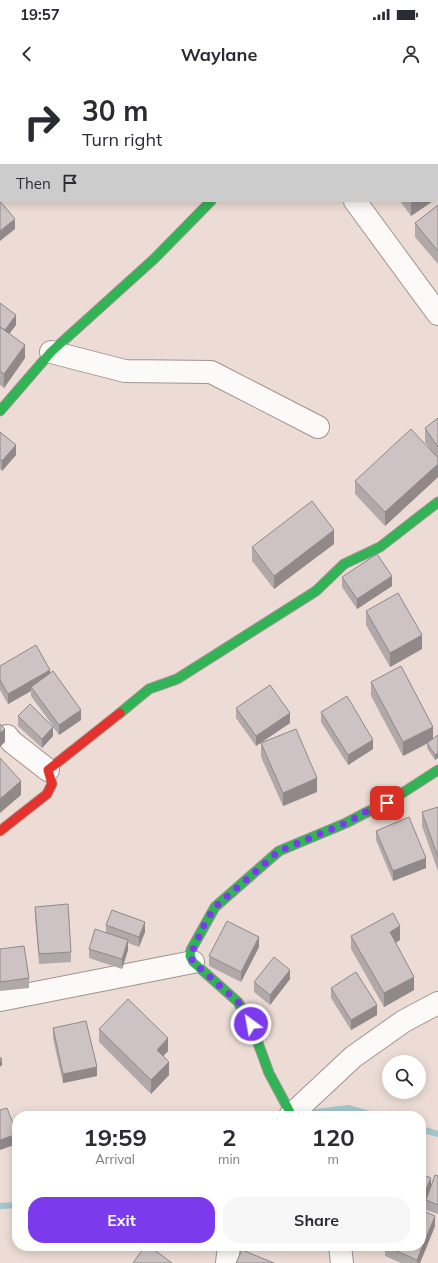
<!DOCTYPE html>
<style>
body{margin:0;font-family:Mulish,sans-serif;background:#f7f7f7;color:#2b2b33;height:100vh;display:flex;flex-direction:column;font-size:15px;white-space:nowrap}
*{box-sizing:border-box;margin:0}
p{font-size:13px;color:#7c7c81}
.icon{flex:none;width:22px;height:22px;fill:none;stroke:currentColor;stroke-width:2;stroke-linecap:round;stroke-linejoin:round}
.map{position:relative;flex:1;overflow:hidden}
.drawer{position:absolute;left:12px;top:1031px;width:414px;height:140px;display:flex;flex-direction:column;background:#fff;border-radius:16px;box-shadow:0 2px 10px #0003}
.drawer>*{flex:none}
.guide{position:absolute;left:0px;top:0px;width:438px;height:122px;box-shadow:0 2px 10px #0003;background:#fff;color:#2b2b33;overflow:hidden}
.buttons{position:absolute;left:382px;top:975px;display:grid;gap:8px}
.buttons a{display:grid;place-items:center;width:44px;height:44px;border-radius:50%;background:#fff;box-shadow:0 2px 10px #0003;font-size:20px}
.pin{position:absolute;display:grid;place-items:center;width:34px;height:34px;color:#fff;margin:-17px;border-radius:8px;box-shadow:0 2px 6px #0006}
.me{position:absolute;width:44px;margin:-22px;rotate:328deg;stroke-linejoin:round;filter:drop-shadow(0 0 3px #0008)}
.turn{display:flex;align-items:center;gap:14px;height:84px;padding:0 16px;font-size:18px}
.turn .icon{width:52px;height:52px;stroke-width:2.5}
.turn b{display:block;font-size:28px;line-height:34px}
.then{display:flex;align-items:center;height:38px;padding:0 16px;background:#0003;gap:8px;font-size:15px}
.eta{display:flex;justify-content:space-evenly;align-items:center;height:68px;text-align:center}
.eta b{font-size:24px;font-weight:700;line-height:28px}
.button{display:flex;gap:8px;margin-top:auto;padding:8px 16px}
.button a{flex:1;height:46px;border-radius:16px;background:#7c3aed;color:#fff;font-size:16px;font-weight:700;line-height:46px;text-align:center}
.button a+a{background:#f7f7f7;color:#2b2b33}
.status{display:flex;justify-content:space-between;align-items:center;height:28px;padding:0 20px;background:#fff;direction:ltr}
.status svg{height:11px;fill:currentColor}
header{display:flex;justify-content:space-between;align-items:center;height:52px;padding:0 16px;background:#fff;font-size:18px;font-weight:700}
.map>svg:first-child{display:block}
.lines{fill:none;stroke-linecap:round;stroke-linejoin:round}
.stream{stroke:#a3c6cd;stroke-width:6}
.street-casing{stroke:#a0938f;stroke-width:24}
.fast-casing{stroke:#a0938f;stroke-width:11}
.jam-casing{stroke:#a0938f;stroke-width:11}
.street{stroke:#fcfaf9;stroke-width:22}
.fast{stroke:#30b455;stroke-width:9}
.jam{stroke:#e5322d;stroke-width:9}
.wall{fill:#b0a8a9}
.shaded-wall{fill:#908889}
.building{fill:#cdc3c4;stroke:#908889}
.route{stroke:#7c3aed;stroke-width:7;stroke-dasharray:0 12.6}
</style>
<div class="status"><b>19:57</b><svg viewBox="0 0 49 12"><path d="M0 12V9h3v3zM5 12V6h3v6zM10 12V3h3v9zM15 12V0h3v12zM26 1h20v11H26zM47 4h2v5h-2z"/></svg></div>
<header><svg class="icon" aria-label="back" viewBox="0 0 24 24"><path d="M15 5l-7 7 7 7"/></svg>Waylane<svg class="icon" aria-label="person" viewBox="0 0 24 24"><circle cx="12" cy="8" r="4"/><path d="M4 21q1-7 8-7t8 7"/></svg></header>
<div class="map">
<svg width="438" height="1183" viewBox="0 0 438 1183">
<rect width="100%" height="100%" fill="#ecdcd5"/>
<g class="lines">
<g class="stream">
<polyline points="302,1034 348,1028 376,1036"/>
<polyline points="421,1049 438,1054"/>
<polyline points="0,1126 17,1125"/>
</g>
<defs>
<g id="street">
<polyline points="331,1 331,0"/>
<polyline points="355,121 438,234"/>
<polyline points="51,272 125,291 211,292 318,347"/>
<polyline points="7,656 12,662 48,690"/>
<polyline points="0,920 193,882"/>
<polyline points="290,1036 353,977 404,941 438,923"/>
<polyline points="340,1166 342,1183"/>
<polyline points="227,1183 229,1166"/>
</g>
<g id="fast">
<polyline points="0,331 51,272 154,179 211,121"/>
<polyline points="120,633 149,609 177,599 316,511 344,484 380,467 438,422"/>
<polyline points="292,1036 269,993 251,944 238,922 193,882 190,876 191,870 215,827 279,771 346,743 369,731 376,730 438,690"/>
</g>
<polyline id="jam" points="0,751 47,714 52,704 48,690 120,633"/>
</defs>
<use href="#street" class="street-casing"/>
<use href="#fast" class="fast-casing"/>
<use href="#jam" class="jam-casing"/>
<use href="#street" class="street"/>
<use href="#fast" class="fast"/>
<use href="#jam" class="jam"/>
</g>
<g class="wall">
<polygon points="418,0 438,0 437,1 419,1"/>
<polygon points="400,121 433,121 411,136"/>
<polygon points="438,125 438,184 415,157 415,143"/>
<polygon points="0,223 16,245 9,253 25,278 4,308 0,305"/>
<polygon points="438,338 438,397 385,446 355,414 355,401 431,370 425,362 425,348"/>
<polygon points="0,352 16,375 2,391 0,389"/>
<polygon points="334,464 274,509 252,481 252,467"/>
<polygon points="342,497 392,506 357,529 342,507"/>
<polygon points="366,531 422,569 390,587 366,545"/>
<polygon points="0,586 50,593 81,640 59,655 53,647 53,656 42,668 18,646 18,636 53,646 31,616 31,611 8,624 0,610"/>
<polygon points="371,602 433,659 438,655 435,680 427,668 427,664 403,676 371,616"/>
<polygon points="236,628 290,643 256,666 236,638"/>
<polygon points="321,632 373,669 348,685 321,642"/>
<polygon points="261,663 317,712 283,726 261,677"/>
<polygon points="438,727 438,791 422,746 422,732"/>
<polygon points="376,751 426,788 393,801 376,760"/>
<polygon points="35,827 71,872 71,882 39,884 35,837"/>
<polygon points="106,845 145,852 139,867 128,863 128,870 122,889 89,878 89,869 106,853"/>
<polygon points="351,856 400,860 396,863 414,910 384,927 351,869"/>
<polygon points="259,867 241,902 209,886 209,876"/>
<polygon points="0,869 29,898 29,908 0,911"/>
<polygon points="290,899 270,925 254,912 254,902"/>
<polygon points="331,908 377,935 351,950 331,918"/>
<polygon points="53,948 97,996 63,1003 53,958"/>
<polygon points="99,949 168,971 163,976 169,995 151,1014 99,962"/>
<polygon points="421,1094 431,1106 438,1096 438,1134 426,1130 426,1120 427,1117 422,1128 421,1127"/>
<polygon points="435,1146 420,1183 401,1183 385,1176 385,1166"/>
</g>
<g class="shaded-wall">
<rect x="437" y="14" width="1" height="14"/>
<rect x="437" y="104" width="1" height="14"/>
<polygon points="413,121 433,121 411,136 411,122"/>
<polygon points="15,139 15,149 0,161 0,151"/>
<polygon points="16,235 16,245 4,261 4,251"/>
<polygon points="25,265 25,278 4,308 4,294"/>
<polygon points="16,365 16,375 2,391 2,381"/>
<polygon points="438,384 438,397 385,446 385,432"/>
<polygon points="334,450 334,464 274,509 274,496"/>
<polygon points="392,496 392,506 357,529 357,519"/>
<polygon points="422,555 422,569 390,587 390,573"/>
<polygon points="50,590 50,600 31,607 31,611 8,624 8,614"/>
<polygon points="81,630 81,640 59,655 59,645"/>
<polygon points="290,633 290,643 256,666 256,656"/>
<polygon points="53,647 53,656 42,668 42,659"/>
<polygon points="433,647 433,660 403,676 403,662"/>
<polygon points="5,649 5,662 0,667 0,653"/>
<polygon points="373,660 373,669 348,685 348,675"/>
<polygon points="438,673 438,678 435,680 435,675"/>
<polygon points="317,698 317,712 283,726 283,713"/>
<polygon points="21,701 21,715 0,733 0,719"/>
<polygon points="426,778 426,788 393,801 393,791"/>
<polygon points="145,842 145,852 139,867 139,857"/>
<polygon points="400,846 400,860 390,866 390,852"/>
<polygon points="259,857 259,867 241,902 241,892"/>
<polygon points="128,860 128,870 122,889 122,879"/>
<polygon points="290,890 290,899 270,925 270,915"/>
<polygon points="414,897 414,910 384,927 384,913"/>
<polygon points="377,925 377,935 351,950 351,940"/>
<polygon points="168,958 168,971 157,983 157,970"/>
<polygon points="2,980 2,985 0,987 0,982"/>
<polygon points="169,982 169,995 151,1014 151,1000"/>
<polygon points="97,987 97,996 63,1003 63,994"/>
<polygon points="17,1054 17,1064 0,1070 0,1060"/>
<polygon points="431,1098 431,1108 422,1128 422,1118"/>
<polygon points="435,1136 435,1146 420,1183 417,1183 417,1180"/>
</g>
<g class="building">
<polygon points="364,0 413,0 413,1 363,1"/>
<polygon points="426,0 438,0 438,14 437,14 437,1 427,1"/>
<polygon points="438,61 438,104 437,104 437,62"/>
<polygon points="0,121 15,139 0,151"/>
<polygon points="438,125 438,171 415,143"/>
<polygon points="0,223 16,235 5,250 0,247"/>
<polygon points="0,247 25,265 4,294 0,291"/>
<polygon points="438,338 438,367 425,348"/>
<polygon points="411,349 438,378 438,384 385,432 355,401"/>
<polygon points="0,352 16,365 2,381 0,380"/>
<polygon points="312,421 334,450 274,496 252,467"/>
<polygon points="377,474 392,496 357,519 342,497"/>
<polygon points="398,513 422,555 390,573 366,531"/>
<polygon points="36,565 50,590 8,614 0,600 0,586"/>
<polygon points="401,586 433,647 403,662 371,602"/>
<polygon points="53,591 81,630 59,645 31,607"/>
<polygon points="270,605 290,633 256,656 236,628"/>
<polygon points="347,616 373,660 348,675 321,632"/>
<polygon points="30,624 53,647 42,659 18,636"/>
<polygon points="0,644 5,649 0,653"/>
<polygon points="296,649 317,698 283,713 261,663"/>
<polygon points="438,655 438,673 435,675 427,663"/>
<polygon points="0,678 21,701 0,719"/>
<polygon points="438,727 438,777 422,732"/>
<polygon points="409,737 426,778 393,791 376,751"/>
<polygon points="68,824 71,872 39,874 35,827"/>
<polygon points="112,830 145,842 139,857 106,845"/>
<polygon points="393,833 400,846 390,852 414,897 384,913 351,856"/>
<polygon points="227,841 259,857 241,892 209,876"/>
<polygon points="95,849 128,860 122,879 89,869"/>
<polygon points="24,866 29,898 0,902 0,869"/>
<polygon points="274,877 290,890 270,915 254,902"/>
<polygon points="356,892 377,925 351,940 331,908"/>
<polygon points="128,919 168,958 157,970 169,982 151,1000 99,949"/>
<polygon points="86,941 97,987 63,994 53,948"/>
<polygon points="0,977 2,980 0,982"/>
<polygon points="7,1028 17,1054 0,1060 0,1030"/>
<polygon points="421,1094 431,1098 422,1118 421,1118"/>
<polygon points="435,1095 438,1096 438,1125 426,1120"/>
<polygon points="421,1130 435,1136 417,1180 385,1166 421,1166"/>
<polygon points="145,1166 149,1166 172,1183 133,1183"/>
<polygon points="242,1170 274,1183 236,1183"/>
</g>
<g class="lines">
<polyline class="route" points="251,944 238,922 193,882 190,876 205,843 215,827 279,771 346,743 369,730 376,730 387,723"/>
</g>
</svg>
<div class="buttons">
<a><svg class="icon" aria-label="search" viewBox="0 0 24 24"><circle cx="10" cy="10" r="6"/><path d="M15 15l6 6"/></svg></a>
</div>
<div class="pin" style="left:387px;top:723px;background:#d93025"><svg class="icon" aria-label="arrive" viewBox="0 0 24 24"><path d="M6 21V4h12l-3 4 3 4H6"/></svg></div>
<svg class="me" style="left:251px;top:944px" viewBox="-20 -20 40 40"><circle r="17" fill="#7c3aed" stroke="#fff" stroke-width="3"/><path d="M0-11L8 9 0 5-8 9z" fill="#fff"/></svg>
<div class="guide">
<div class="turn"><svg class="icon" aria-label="right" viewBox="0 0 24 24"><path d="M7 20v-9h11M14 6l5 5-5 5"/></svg><div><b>30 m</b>Turn right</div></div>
<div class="then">Then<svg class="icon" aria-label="arrive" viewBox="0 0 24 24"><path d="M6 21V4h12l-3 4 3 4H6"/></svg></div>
</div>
<section class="drawer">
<div class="eta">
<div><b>19:59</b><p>Arrival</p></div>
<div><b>2</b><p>min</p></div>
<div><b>120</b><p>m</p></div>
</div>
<div class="button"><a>Exit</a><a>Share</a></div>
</section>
</div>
